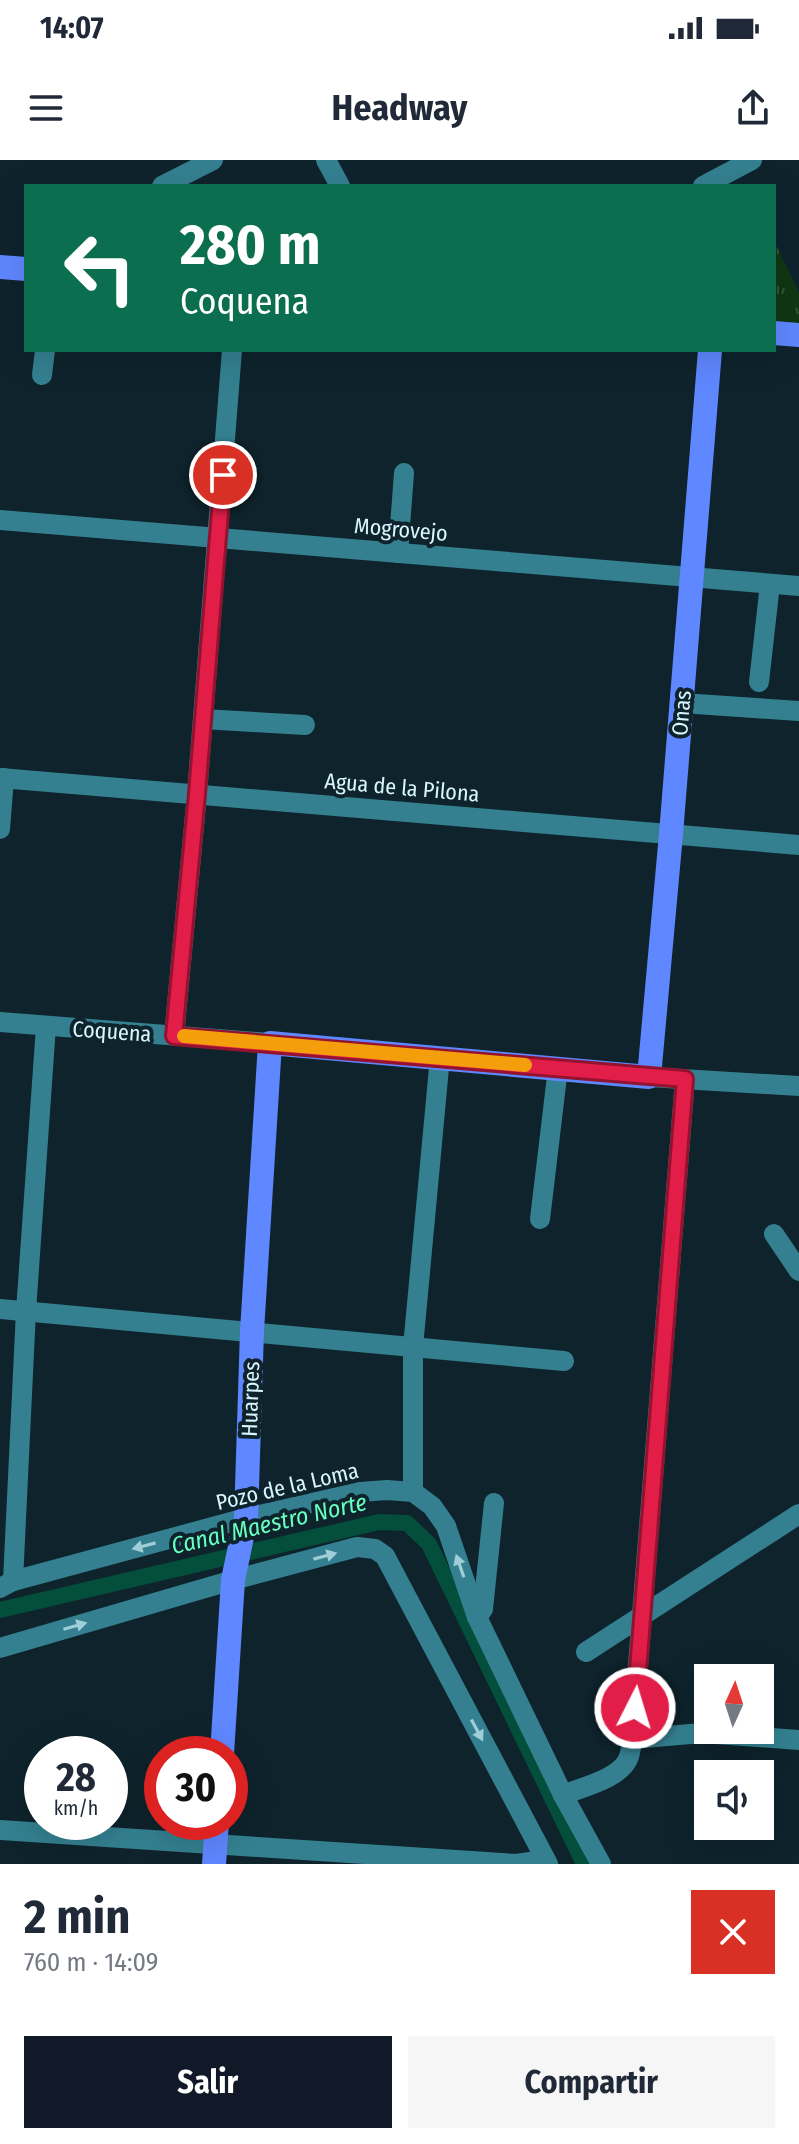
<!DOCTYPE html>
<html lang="es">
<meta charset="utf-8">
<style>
body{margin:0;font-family:"Fira Sans Condensed",sans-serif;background:#f6f6f7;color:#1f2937;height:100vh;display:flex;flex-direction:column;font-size:30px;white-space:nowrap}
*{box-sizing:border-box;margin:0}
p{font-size:26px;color:#747a83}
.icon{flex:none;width:44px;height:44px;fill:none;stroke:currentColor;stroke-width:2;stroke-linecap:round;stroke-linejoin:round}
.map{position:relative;height:1704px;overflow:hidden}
.side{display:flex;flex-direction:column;background:#fff;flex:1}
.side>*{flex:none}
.hud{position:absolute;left:24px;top:24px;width:752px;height:168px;border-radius:0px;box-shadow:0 8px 32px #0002;background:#0b6e4f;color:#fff;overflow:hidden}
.needle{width:52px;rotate:3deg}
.buttons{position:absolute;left:694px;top:1504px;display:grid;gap:16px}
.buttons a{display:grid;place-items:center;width:80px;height:80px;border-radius:0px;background:#fff;box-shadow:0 8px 32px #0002;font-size:40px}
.speed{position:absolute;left:24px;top:1576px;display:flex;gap:16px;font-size:40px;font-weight:700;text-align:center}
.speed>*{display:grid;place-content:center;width:104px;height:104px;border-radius:50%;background:#fff;box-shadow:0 8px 32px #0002;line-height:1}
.speed small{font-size:20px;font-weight:400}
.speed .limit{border:12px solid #d22;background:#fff;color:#111}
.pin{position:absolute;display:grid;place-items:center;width:68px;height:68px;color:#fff;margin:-34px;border:4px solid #fff;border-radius:50%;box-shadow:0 2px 8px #0007}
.me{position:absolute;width:88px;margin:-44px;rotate:5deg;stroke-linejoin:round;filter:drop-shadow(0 0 6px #0008)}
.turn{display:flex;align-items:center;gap:28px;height:168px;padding:0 24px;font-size:36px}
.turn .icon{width:104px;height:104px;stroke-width:2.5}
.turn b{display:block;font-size:56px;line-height:68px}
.round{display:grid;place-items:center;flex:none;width:84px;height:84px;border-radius:0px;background:#f6f6f7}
.summary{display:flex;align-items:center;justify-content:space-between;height:136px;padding:0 24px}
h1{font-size:48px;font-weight:700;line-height:60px}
.cta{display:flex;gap:16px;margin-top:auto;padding:16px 24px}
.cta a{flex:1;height:92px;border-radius:0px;background:#111827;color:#fff;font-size:32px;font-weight:700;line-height:92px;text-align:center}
.cta a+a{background:#f6f6f7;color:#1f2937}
.status{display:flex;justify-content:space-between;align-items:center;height:56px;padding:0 40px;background:#fff;direction:ltr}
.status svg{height:22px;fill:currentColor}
header{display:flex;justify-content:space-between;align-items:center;height:104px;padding:0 24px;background:#fff;font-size:36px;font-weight:700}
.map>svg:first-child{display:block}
.park{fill:url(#park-tufts)}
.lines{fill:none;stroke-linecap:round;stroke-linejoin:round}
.canal{stroke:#044e3c;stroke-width:16}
.minor{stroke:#348090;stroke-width:20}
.major{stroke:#5f87ff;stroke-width:24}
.oneway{fill:#9fcdd8}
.route-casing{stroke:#92132f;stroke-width:20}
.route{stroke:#e11d48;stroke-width:14}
.slow{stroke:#f59e0b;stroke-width:14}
.labels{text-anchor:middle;stroke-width:8;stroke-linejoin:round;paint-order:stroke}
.street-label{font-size:22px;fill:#d8f6ff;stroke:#0e232c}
.water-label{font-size:24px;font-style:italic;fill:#66ffc0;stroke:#0e232c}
</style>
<div class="status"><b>14:07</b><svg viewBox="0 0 49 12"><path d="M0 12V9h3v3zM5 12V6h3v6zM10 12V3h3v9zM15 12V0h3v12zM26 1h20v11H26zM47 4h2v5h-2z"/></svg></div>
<header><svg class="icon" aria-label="menu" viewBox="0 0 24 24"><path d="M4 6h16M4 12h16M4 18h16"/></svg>Headway<svg class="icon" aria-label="share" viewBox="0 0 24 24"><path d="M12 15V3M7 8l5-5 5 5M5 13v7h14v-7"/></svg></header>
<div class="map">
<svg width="799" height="1704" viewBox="0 0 799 1704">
<defs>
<pattern id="park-tufts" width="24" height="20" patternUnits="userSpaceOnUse" patternTransform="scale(2)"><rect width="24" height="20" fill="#103613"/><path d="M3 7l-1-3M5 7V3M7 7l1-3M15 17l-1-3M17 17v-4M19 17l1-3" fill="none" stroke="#325436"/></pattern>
</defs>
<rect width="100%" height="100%" fill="#0e232c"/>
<polygon class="park" points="774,81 799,132 799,166 774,163"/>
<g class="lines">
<polyline class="canal" points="0,1450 379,1362 407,1363 429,1384 584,1704"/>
<g class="minor">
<polyline points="326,0 340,26"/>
<polyline points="162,26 213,0"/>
<polyline points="703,26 752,0"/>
<polyline points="42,215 45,190"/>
<polyline points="0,360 799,426"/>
<polyline points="398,393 404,313"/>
<polyline points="759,522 770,424"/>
<polyline points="682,543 799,551"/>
<polyline points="203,559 305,565"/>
<polyline points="0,618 799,685"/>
<polyline points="0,669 4,618"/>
<polyline points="0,862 270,883"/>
<polyline points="174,876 197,634 232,190"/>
<polyline points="649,917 799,926"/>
<polyline points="540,1059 558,908"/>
<polyline points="774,1074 799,1111"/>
<polyline points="0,1149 564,1201"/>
<polyline points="413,1332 413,1187 440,897"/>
<polyline points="13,1421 26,1151 46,866"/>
<polyline points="0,1428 13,1421 246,1358 360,1332 387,1330 413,1332 432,1346 446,1366 477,1457 563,1635 601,1704"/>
<polyline points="477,1457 483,1449 494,1343"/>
<polyline points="0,1488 233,1420 357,1387 375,1389 385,1396 548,1704"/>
<polyline points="586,1492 799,1354"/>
<polyline points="632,1579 702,1573 799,1580"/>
<path d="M 563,1635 C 582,1627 619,1619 628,1599 C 631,1593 631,1586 632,1579 L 685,919"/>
<polyline points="0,1670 516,1704 545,1700"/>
</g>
<g class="major">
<polyline points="0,107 26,109"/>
<polyline points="774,173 799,175"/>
<polyline points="222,1594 233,1420 246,1358 252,1171 270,883 649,917 671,674 710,190"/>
<polyline points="214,1704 217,1662"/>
</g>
</g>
<defs><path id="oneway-solid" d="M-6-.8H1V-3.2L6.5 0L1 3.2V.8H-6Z" transform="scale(2)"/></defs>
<g class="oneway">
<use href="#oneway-solid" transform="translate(144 1386) rotate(165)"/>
<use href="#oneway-solid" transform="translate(325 1396) rotate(-15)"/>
<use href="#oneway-solid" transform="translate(460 1406) rotate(-109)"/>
<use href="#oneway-solid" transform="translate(75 1466) rotate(-16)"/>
<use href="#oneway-solid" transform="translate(477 1570) rotate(62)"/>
</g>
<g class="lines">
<defs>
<polyline id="route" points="223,315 197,634 174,876 685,919 635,1548"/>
</defs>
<use href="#route" class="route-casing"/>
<use href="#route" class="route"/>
<polyline class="slow" points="184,876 525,905"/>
</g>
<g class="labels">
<g class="street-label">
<text transform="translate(401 369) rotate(5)" y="8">Mogrovejo</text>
<text transform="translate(681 553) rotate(-85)" y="8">Onas</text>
<text transform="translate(402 627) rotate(5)" y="8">Agua de la Pilona</text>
<text transform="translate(112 871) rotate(4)" y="8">Coquena</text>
<text transform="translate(250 1239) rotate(-88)" y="8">Huarpes</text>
<text transform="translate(287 1326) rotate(-13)" y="8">Pozo de la Loma</text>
</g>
<g class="water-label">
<text transform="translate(269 1364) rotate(-13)" y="8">Canal Maestro Norte</text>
</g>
</g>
</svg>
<div class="buttons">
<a><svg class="needle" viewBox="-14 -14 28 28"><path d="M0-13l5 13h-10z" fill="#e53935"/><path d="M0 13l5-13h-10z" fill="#747a83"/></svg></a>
<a><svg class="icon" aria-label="sound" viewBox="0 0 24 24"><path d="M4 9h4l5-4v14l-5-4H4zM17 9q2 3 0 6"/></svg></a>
</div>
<div class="speed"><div>28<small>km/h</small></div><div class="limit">30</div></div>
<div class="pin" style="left:223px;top:315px;background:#d93025"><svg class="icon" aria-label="arrive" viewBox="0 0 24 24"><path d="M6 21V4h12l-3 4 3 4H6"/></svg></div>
<svg class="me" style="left:635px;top:1548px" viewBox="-20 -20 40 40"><circle r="17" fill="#e11d48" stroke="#fff" stroke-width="3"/><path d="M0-11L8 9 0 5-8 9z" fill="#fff"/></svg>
<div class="hud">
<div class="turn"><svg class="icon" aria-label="left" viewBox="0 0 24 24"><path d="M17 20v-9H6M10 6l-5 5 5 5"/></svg><div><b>280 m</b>Coquena</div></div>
</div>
</div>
<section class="side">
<div class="summary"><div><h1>2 min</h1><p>760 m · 14:09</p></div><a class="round" style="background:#d93025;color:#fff"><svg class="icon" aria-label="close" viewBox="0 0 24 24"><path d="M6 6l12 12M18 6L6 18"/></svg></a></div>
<div class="cta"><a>Salir</a><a>Compartir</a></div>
</section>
